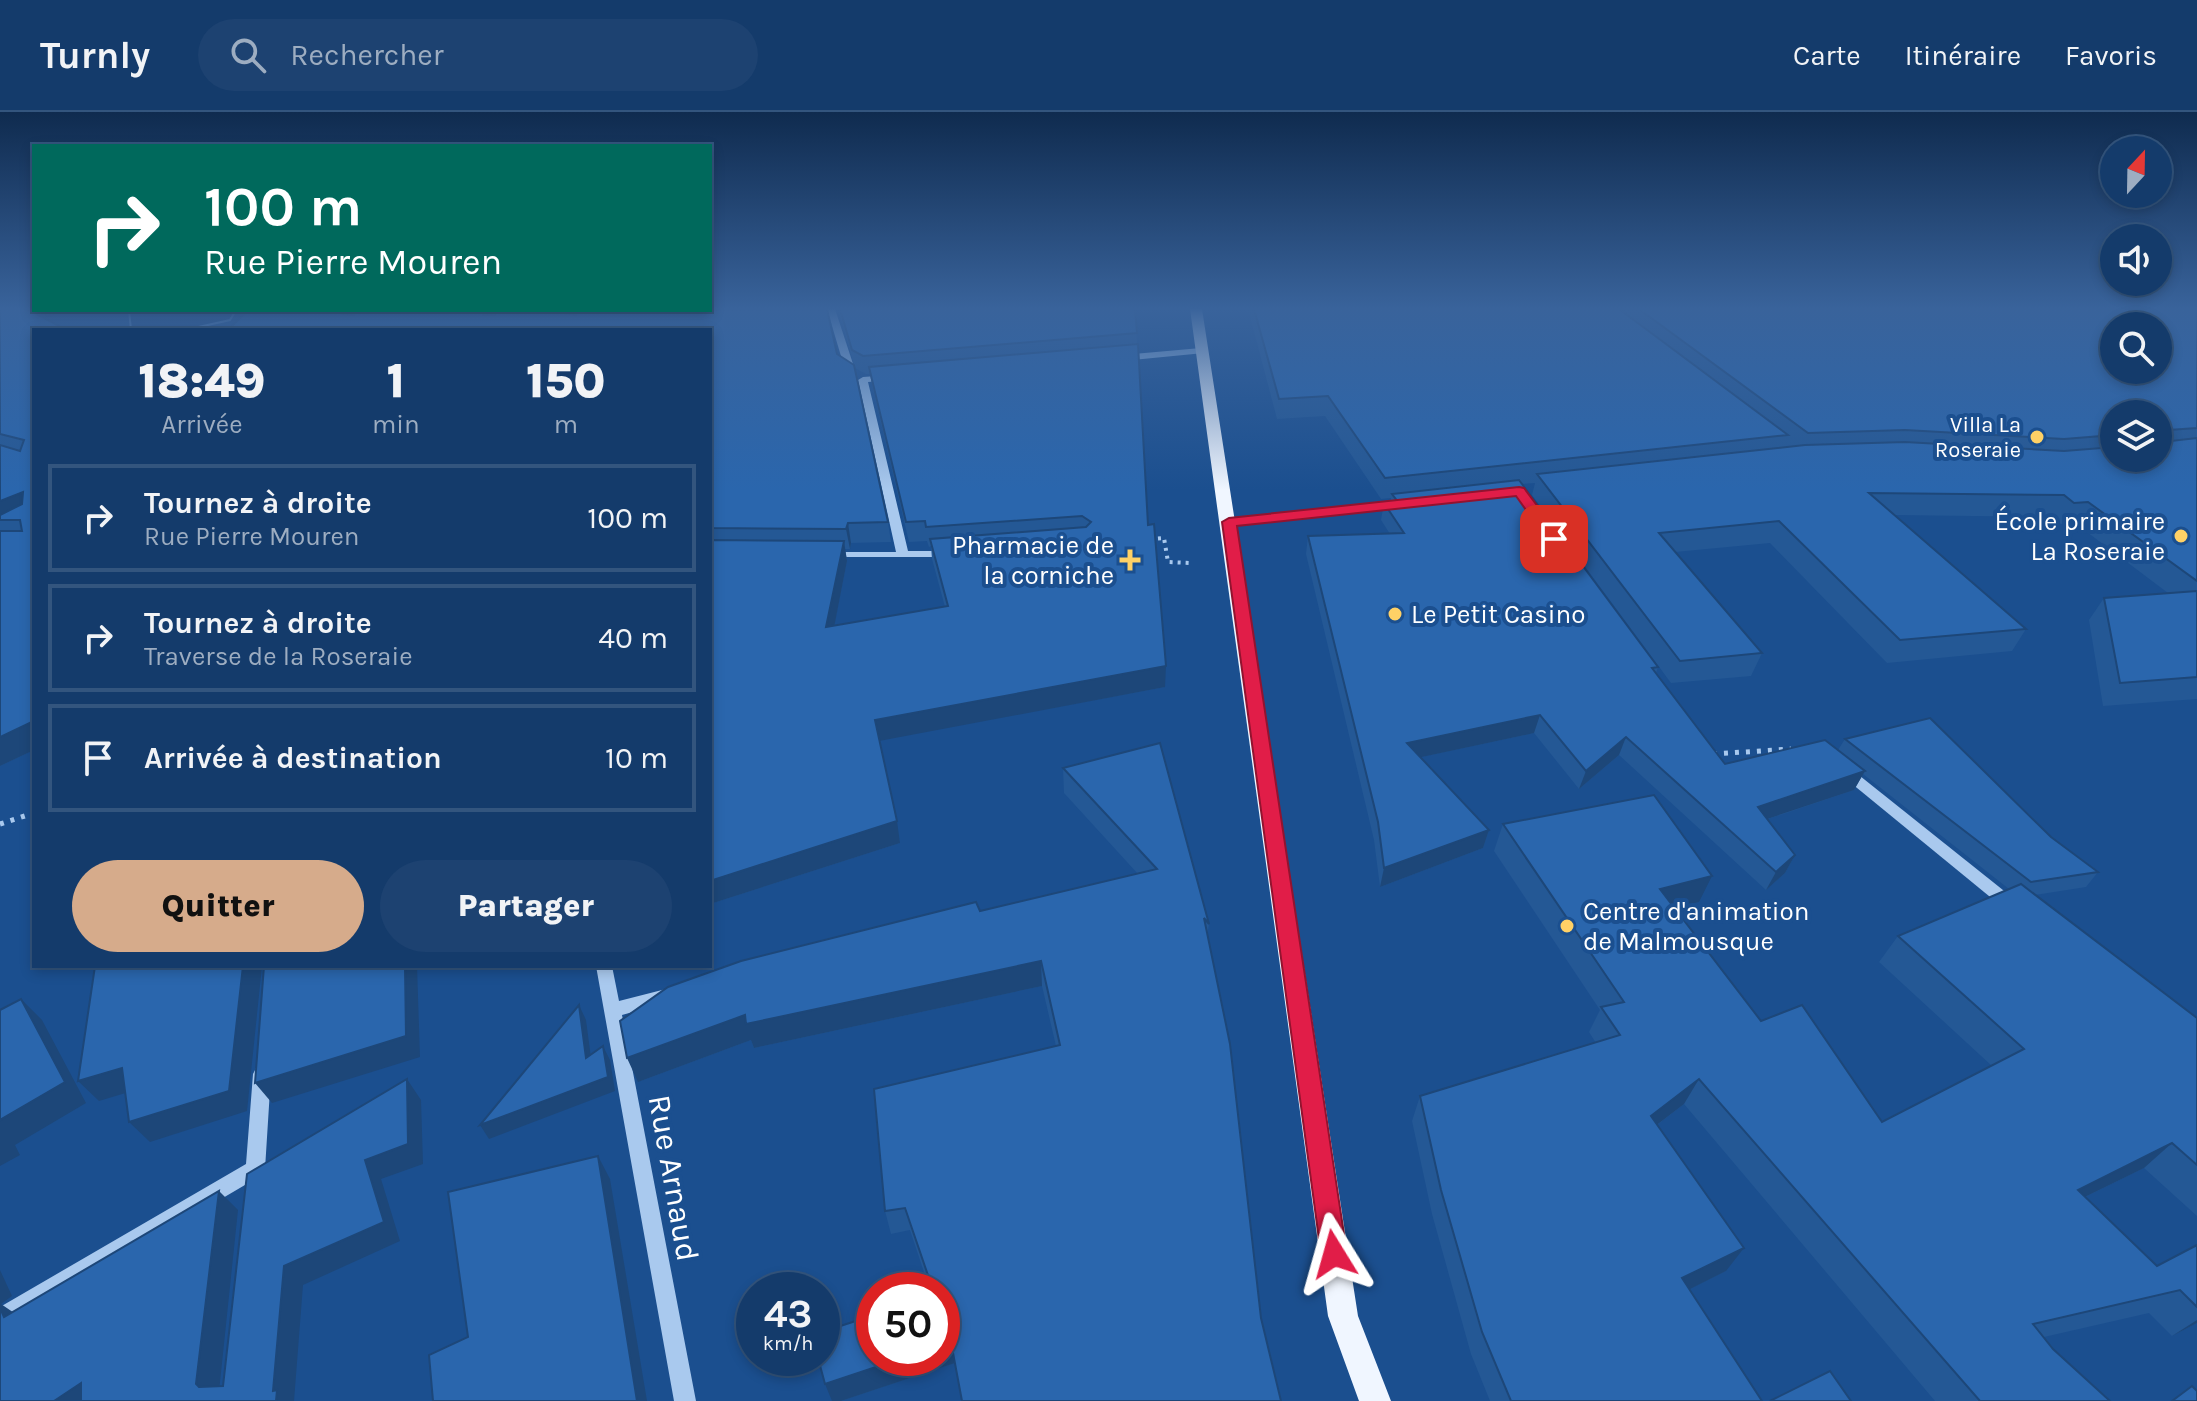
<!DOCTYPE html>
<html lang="fr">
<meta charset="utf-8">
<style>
body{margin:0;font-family:Karla,sans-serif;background:#1d4271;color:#f1f3f6;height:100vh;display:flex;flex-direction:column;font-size:30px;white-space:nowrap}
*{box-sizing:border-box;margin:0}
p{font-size:26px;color:#9dadc1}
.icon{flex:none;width:44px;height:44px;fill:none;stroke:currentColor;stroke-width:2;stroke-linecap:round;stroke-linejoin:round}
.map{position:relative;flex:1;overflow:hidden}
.drawer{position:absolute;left:32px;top:216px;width:680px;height:640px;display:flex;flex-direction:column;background:#143b6b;border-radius:0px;box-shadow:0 4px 12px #0003,0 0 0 2px #33557e}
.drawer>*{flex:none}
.banner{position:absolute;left:32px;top:32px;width:680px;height:168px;border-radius:0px;box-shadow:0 4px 12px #0003,0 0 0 2px #33557e;background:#00695c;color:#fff;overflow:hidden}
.needle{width:52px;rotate:22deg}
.buttons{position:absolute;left:2100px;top:24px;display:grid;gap:16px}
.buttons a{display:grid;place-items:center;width:72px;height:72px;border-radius:50%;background:#143b6b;box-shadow:0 4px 12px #0003,0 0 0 2px #33557e;font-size:40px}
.speed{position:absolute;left:736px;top:1160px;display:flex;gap:16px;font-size:40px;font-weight:700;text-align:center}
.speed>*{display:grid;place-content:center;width:104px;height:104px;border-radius:50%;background:#143b6b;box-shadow:0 4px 12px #0003,0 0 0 2px #33557e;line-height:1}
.speed small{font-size:20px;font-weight:400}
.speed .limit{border:12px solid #d22;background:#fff;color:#111}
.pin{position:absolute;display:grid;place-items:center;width:68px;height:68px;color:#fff;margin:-34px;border-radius:16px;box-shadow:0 4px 12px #0006}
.me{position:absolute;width:88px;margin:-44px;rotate:352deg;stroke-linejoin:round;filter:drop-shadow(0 0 6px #0008)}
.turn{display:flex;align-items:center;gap:28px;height:168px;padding:0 40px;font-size:36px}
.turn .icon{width:104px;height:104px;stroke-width:2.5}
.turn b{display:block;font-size:56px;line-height:68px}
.eta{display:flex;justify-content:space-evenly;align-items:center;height:136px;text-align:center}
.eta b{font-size:48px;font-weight:800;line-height:56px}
.button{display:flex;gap:16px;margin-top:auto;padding:16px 40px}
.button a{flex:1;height:92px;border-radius:48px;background:#d6ab8b;color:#111;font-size:32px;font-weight:800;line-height:92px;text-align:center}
.button a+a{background:#1d4271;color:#f1f3f6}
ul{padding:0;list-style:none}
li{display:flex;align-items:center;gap:24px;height:108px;margin:0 16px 12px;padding:0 24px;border:4px solid #33557e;border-radius:0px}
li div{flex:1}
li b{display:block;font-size:30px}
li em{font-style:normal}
header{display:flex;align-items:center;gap:48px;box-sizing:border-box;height:112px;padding:0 40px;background:#143b6b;border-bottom:2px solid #33557e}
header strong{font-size:38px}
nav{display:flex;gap:44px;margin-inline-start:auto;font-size:28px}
.search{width:560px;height:72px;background:#1d4271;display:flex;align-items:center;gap:20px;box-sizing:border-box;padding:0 28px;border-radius:44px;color:#9dadc1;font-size:30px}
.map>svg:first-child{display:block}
.water{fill:#123a6d;stroke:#9cc4f0;stroke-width:2}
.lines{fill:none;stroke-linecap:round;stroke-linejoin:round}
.path-far1{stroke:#a9c9ee;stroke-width:4;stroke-dasharray:3 5;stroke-linecap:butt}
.path{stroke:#a9c9ee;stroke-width:5;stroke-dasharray:4 7;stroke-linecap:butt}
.minor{fill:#a9c9ee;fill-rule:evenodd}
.major{fill:#f0f6ff;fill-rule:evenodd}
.wall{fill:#245895;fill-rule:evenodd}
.shaded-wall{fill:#1d4779}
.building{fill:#2a66ad;stroke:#1d4779;stroke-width:2;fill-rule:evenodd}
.route{fill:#e11d48;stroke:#92132f;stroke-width:2}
.poi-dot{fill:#ffd166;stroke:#1b4f8f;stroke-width:3}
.labels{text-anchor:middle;stroke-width:8;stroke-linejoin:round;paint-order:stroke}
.far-poi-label{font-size:22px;fill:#fff;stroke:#1b4f8f;text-anchor:end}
.poi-label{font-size:26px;fill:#fff;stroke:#1b4f8f;text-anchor:end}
.near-street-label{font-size:32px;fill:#fff;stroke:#1b4f8f}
</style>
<header>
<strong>Turnly</strong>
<div class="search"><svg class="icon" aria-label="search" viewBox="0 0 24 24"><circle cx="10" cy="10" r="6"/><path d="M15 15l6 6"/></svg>Rechercher</div>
<nav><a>Carte</a><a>Itinéraire</a><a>Favoris</a></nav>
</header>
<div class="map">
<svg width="2197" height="1289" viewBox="0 0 2197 1289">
<rect width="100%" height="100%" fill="#1b4f8f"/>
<polygon class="water" points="129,198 236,198 230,208 185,218 131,218"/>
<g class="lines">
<polyline class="path-far1" points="1150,427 1164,426 1168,450 1191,451"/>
<g class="path">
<polyline points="1713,642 1791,637"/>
<polyline points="0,712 34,701"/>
</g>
<g class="minor">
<polygon points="827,197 835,197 856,261 854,263 846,261"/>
<polygon points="1201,236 1204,237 1204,241 1122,249 1117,246 1122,243"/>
<polygon points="890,263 895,266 893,268 868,270 908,439 950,439 956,442 950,445 826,445 824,443 830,440 896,440 858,268 863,265"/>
<polygon points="1400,389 1404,390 1404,394 1229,413 1223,410 1229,407"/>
<polygon points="1845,654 1850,656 2018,790 2020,794 2018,798 2012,800 2006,798 1840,662 1838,659"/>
<polygon points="596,854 612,854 619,889 666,877 672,879 674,884 672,889 622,903 696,1289 674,1289"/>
<polygon points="262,954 268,956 271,962 265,1057 262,1063 0,1217 0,1195 246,1052 253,962 256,956"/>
</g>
<polygon class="major" points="1190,197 1202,197 1358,1204 1391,1289 1359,1289 1328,1204"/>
</g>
<g class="wall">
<polygon points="0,197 47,208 34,218 34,638 0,654"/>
<path d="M 838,197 L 1135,197 L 1148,413 L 1165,575 L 880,628 L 900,731 L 710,792 L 710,218 L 228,218 L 355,198 L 354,203 L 355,198 L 491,198 L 490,203 L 495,203 L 496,198 L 710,198 L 837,242 L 854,253 ZM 855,256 L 866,262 L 870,262 L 872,273 L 909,430 L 927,429 L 929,435 L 931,434 L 932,447 L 945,495 L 834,514 L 847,449 L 845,437 L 850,437 L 851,431 L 891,430 L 888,410 Z"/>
<path d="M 1248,197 L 1620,197 L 1619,197 L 1623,201 L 1624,197 L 2197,197 L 2197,587 L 2103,594 L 2089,508 L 2104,486 L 2168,481 L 2075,411 L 2061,412 L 2051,405 L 1894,403 L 2026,517 L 2012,539 L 1887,551 L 1770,431 L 1675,440 L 1762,541 L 1751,564 L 1671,571 L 1532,383 L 1535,371 L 1522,372 L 1658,555 L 1656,561 L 1725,652 L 1838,638 L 1845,627 L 2051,725 L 2098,760 L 2086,775 L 2035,783 L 2197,906 L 2197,1104 L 2144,1056 L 2085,1085 L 2157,1154 L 2197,1133 L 2197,1211 L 2172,1224 L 2149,1201 L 2044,1225 L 2053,1237 L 2110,1289 L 1935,1289 L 1684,992 L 1657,1013 L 1726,1159 L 1689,1177 L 1762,1289 L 1490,1289 L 1471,1242 L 1432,1102 L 1412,1009 L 1420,984 L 1596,931 L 1589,920 L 1600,898 L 1494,739 L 1503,712 L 1699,790 L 1674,796 L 1761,909 L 1882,1010 L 1992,954 L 1879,850 L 1898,824 L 2009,777 L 1863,662 L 1854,678 L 1768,707 L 1795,743 L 1785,761 L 1766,778 L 1619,643 L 1579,677 L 1534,621 L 1421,645 L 1489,718 L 1483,736 L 1380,775 L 1374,728 L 1306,442 L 1308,424 L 1390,422 L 1381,408 L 1384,391 L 1390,391 L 1391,386 L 1381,387 L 1325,304 L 1277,307 ZM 2114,302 L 2158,302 L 2158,346 L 2114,346 Z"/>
<polygon points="1063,656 1209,812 1207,824 955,1251 841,1289 874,1246 942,1178 930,1178 910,1118 891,1122 885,1099 1056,934 1042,874 754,936 751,928 638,970 980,799 1138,762 1064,681"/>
</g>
<g class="shaded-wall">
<polygon points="27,197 34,198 62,198 37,214"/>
<polygon points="343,198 355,198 350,218 342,202"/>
<polygon points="483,198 491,198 489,218 483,203"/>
<polygon points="23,380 34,396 0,408 0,389"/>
<polygon points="848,411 851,431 850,437 846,417"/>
<polygon points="844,429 847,449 830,536 826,515"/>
<polygon points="1166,554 1165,575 879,629 875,608"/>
<polygon points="1540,603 1534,621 1403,649 1407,631"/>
<polygon points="34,609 34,638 0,654 0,625"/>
<polygon points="1626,625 1619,643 1579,677 1586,659"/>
<polygon points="1865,659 1854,678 1749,713 1758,695"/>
<polygon points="897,709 900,731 710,792 710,769"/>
<polygon points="1489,718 1483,736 1380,775 1384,756"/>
<polygon points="1795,743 1785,761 1766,778 1776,760"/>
<polygon points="1712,764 1699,790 1647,803 1660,777"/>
<polygon points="1041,849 1042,874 754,936 751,928 638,970 627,946 745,903"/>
<polygon points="243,854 262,854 247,999 150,1030 129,1010"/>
<polygon points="405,854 417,854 420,945 272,991 255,971"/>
<polygon points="21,887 42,908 86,991 15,1033 20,1043 0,1054 0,1008"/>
<polygon points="579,893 586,908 593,961 586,946"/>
<polygon points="603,934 610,948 615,979 489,1027 480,1013 608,965"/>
<polygon points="122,956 142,976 99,989 78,969"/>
<polygon points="407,967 421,988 423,1052 381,1067 400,1129 303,1173 294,1289 276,1289 273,1279 284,1154"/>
<polygon points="1699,967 1684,992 1637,1028 1651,1004"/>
<polygon points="2172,1031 2144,1056 2052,1101 2078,1078"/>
<polygon points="598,1044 610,1067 647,1289 637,1289"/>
<polygon points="219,1079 238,1098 218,1289 196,1272"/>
<polygon points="1744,1136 1726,1159 1666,1189 1682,1166"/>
<polygon points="0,1158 12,1184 1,1192 23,1207 4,1205 0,1196"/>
<polygon points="2197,1208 2197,1211 2172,1224"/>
<polygon points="951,1230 955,1251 841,1289 832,1289 825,1272 903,1246 942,1246 942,1233"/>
<polygon points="81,1271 105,1289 54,1289"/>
</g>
<g class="building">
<polygon points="0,197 27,197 67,218 34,218 34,609 0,625 0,419 22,419 20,408 0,408 0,403 22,392 23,380 0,389 0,333 20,339 24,328 0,322"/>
<polygon points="827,197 837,242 854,253 888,410 848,411 846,417 710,416 710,218 228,218 248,198 343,198 342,202 354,203 355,198 483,198 483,203 495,203 496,198 563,198 563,201 576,203 576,198"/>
<polygon points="840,197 1135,197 1137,221 863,244 852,238"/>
<polygon points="1254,197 1619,197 1788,323 1385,366 1328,284 1279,287"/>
<path d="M 1639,197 L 2197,197 L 2197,316 L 2169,318 L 2165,325 L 2171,329 L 2197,326 L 2197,469 L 2088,390 L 2074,391 L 2064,383 L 1869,381 L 2026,517 L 1900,528 L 1779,409 L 1659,421 L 1762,541 L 1680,549 L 1537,362 L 1805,333 L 1905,330 L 2064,339 L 2114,335 L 2114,346 L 2158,346 L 2158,302 L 2114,302 L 2114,323 L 2064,327 L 1905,318 L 1808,321 ZM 2114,214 L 2158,214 L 2158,258 L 2114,258 Z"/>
<polygon points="1138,232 1148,413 1154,412 1166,554 875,608 897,709 710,769 710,428 844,429 826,515 948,494 930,427 1086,415 1091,410 1082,404 926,415 925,409 906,410 869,255"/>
<polygon points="1519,368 1658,555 1652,556 1725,652 1825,628 1865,659 1758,695 1795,743 1776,760 1626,625 1586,659 1540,603 1407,631 1489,718 1384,756 1378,710 1308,424 1404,421 1384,391 1398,390 1392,382"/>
<polygon points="2197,479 2197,565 2120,571 2104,486"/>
<polygon points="1930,606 2051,725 2098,760 2031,770 1845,627"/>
<polygon points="1160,631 1209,812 1204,806 1230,932 1261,1206 1281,1289 962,1289 951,1230 942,1233 942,1178 933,1178 905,1096 885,1099 874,977 1060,933 1041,849 746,912 745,903 627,946 620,909 668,875 741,849 976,790 980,799 1157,757 1063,656"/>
<polygon points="1654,683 1712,764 1660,777 1761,909 1802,893 1882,1010 2024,937 1898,824 2021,772 2197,906 2197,1053 2172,1031 2078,1078 2157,1154 2197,1133 2197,1195 2180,1178 2033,1212 2053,1237 2110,1289 1980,1289 1699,967 1651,1004 1744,1136 1682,1166 1762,1289 1511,1289 1482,1220 1441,1078 1420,984 1620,923 1601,895 1624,890 1503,712"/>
<polygon points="95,854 243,854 229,979 129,1010 122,956 78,969"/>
<polygon points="264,854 405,854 406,924 255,971"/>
<polygon points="21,887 65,970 0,1008 0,898"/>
<polygon points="579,893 586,946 603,934 608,965 480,1013"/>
<polygon points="407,967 408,1032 365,1048 384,1110 284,1154 273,1279 277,1278 276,1289 81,1289 81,1271 54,1289 0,1289 0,1196 4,1205 219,1079 196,1272 199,1275 223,1274 247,1062"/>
<polygon points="598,1044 637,1289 433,1289 429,1243 468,1225 448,1080"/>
<polygon points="874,1203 874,1246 903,1246 825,1272 818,1246 822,1246 822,1220"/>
<polygon points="1830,1259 1851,1289 1770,1289"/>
<polygon points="2192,1274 2197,1279 2197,1289 2172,1289"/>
</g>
<linearGradient id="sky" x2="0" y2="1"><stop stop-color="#0f2b4f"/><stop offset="0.52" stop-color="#39639b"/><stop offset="1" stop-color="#39639b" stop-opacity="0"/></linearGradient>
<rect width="2197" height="378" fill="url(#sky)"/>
<polygon class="route" points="1519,375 1524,376 1560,424 1560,430 1549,430 1516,384 1237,414 1347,1142 1343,1151 1334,1155 1325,1151 1321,1142 1222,410 1229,406"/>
<g class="poi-dot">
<circle cx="2037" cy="325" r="8"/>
<circle cx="2181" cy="424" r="8"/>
<path d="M1126 436h8v8h8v8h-8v8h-8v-8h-8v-8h8z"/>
<circle cx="1395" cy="502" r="8"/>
<circle cx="1567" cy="814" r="8"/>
</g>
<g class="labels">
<g class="far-poi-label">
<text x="2021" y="320">Villa La<tspan x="2021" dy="25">Roseraie</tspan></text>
</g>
<g class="poi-label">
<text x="2165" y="418">École primaire<tspan x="2165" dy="30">La Roseraie</tspan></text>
<text x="1114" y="442">Pharmacie de<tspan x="1114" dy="30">la corniche</tspan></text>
<text x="1411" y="511" text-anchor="start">Le Petit Casino</text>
<text x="1583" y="808" text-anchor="start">Centre d'animation<tspan x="1583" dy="30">de Malmousque</tspan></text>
</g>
<g class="near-street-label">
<text transform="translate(674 1066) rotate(80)" y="11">Rue Arnaud</text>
</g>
</g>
</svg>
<div class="buttons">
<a><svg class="needle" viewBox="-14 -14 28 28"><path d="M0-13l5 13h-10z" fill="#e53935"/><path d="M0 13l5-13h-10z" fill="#9dadc1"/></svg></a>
<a><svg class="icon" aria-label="sound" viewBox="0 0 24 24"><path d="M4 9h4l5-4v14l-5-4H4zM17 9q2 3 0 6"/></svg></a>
<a><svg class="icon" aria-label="search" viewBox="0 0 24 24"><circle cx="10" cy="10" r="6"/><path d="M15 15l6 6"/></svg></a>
<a><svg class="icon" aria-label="layers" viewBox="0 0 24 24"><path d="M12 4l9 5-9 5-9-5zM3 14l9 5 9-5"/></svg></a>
</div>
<div class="speed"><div>43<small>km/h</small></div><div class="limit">50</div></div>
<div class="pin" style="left:1554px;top:427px;background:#d93025"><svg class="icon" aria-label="arrive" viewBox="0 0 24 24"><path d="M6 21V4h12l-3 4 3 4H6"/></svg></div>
<svg class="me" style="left:1334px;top:1142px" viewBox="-20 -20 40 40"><path d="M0-17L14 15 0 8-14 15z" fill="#e11d48" stroke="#fff" stroke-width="4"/></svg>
<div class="banner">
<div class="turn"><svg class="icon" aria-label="right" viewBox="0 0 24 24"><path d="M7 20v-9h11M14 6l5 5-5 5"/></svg><div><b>100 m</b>Rue Pierre Mouren</div></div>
</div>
<section class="drawer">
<div class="eta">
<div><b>18:49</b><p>Arrivée</p></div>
<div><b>1</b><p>min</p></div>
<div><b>150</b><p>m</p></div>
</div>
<ul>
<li><svg class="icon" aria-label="right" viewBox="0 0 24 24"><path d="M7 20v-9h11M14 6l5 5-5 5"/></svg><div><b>Tournez à droite</b><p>Rue Pierre Mouren</p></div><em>100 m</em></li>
<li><svg class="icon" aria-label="right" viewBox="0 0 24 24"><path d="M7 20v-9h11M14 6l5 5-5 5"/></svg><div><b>Tournez à droite</b><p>Traverse de la Roseraie</p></div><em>40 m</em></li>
<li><svg class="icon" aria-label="arrive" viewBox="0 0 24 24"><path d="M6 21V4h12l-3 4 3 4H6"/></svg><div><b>Arrivée à destination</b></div><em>10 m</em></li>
</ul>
<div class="button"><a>Quitter</a><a>Partager</a></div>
</section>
</div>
